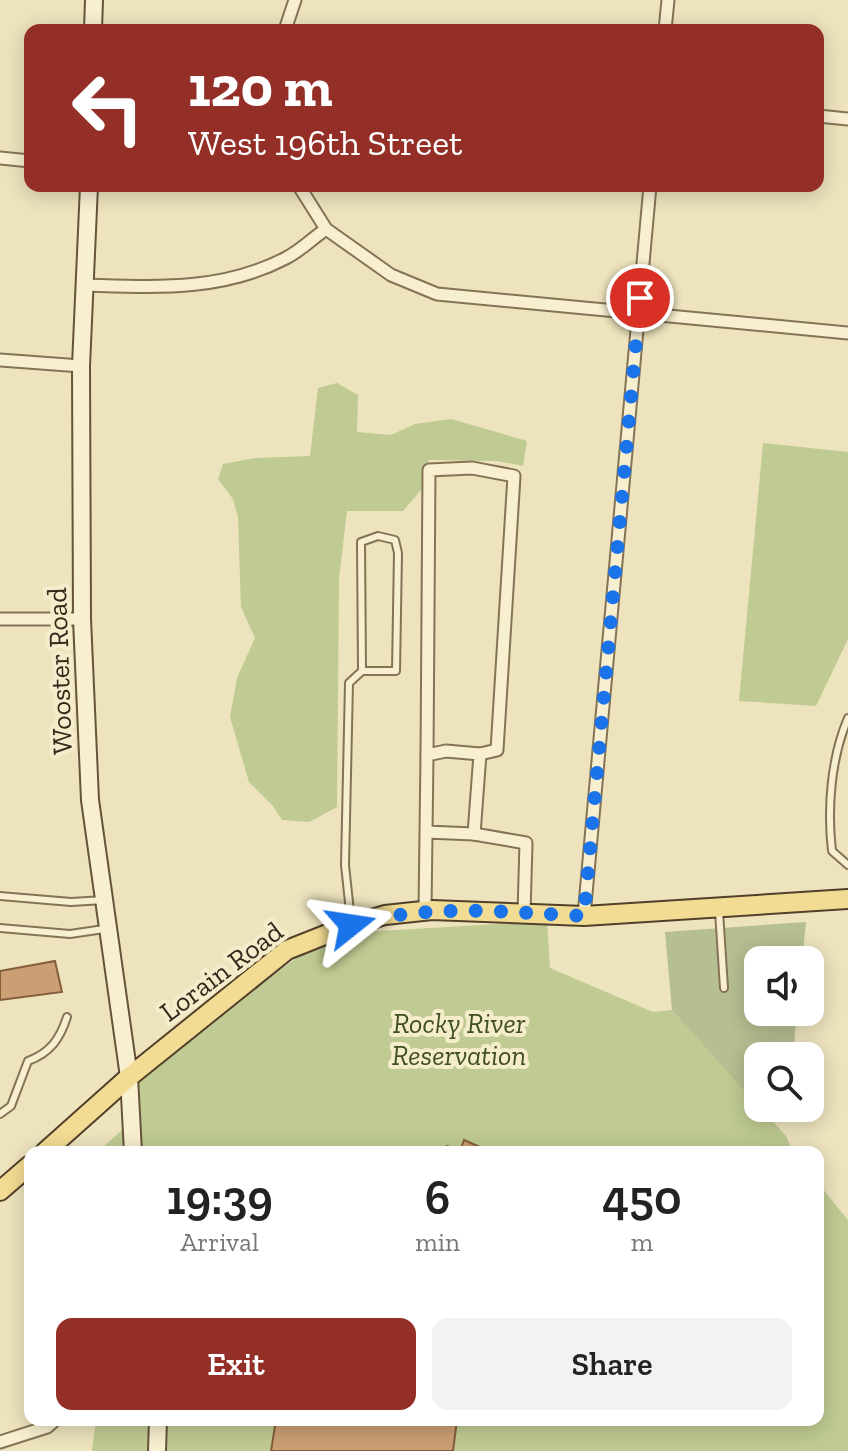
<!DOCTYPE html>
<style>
body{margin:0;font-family:"Zilla Slab",serif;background:#f2f2f2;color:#222;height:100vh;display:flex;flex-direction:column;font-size:30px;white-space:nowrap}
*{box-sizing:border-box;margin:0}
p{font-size:26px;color:#767676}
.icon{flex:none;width:44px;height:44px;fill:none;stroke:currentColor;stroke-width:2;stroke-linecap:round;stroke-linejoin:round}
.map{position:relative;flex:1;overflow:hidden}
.drawer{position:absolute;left:24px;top:1146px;width:800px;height:280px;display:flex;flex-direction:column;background:#fff;border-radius:16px;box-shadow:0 4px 20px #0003}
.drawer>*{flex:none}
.top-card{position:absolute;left:24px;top:24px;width:800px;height:168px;border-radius:16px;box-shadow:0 4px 20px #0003;background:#932f27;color:#fff;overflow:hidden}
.fabs{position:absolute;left:744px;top:946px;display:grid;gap:16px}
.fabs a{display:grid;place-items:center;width:80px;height:80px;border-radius:16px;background:#fff;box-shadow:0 4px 20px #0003;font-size:40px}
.pin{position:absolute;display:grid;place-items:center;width:68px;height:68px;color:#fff;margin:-34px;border:4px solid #fff;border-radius:50%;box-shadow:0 2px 8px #0007}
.me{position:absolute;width:88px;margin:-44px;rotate:75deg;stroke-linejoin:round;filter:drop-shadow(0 0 6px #0008)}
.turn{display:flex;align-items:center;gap:28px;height:168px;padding:0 32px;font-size:36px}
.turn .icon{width:104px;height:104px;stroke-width:2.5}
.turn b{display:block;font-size:56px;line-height:68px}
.eta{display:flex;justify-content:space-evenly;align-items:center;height:136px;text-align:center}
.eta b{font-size:48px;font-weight:600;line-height:56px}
.primary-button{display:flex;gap:16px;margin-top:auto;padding:16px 32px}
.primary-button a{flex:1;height:92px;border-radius:16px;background:#932f27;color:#fff;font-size:32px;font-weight:600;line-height:92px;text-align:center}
.primary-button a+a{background:#f2f2f2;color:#222}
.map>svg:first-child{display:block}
.green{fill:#bfcb92}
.cemetery{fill:#b6bf91}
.building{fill:#cb9f73;stroke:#845e3c;stroke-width:2}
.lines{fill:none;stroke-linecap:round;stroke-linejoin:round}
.lane-casing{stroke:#857356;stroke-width:10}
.street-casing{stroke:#857356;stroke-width:15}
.secondary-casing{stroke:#66543a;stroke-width:20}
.primary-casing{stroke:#52402b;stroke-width:22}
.lane{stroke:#f8efd0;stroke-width:6}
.street{stroke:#f8efd0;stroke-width:11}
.secondary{stroke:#f8efd0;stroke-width:16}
.primary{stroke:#f2dc93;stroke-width:18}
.route{stroke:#1a73e8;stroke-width:14;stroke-dasharray:0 25.2}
.labels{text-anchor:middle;stroke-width:8;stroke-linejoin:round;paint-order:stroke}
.street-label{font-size:28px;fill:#34291b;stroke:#f5eccc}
.park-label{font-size:28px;font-style:italic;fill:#415022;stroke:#f5eccc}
</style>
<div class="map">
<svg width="848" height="1451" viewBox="0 0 848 1451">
<rect width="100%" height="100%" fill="#ede3bd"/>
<g class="green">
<polygon points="337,383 358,395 357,432 391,435 415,424 451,419 527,441 523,466 497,461 429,460 421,490 403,511 347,511 339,579 337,807 309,822 282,820 273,806 249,782 230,717 237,678 255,638 241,607 238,517 233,499 218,479 223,464 255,458 310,456 318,388"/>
<polygon points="763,443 848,452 848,639 816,706 739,701"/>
<polygon points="547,921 550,968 653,1012 672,1010 786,1136 793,1152 98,1152 135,1118 131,1077 330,934"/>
<polygon points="818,1183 848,1220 848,1451 92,1451 96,1420 818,1420"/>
</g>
<polygon class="cemetery" points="806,922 802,960 758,960 758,1012 797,1012 793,1056 758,1056 758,1106 672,1010 665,932"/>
<g class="building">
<polygon points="55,961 62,992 0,1000 0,971"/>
<polygon points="464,1140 491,1152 444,1152 447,1146 460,1151"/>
<polygon points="276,1420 457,1420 453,1451 271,1451"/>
</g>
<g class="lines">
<defs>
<g id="lane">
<path d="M 848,718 C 831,758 827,808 832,851 L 848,865"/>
<polyline points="0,896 71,902 104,900"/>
<polyline points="719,911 724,988"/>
<polyline points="351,921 345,865 349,683 362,671 361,542 378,536 395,540 398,553 396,671 362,671"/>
<polyline points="0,928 70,934 104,929"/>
<path d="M 0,1114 L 11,1106 L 28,1061 C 50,1053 60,1039 67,1017"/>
</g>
<g id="street">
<polyline points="285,30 295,0"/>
<polyline points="665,30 668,0"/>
<polyline points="818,116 848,119"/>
<polyline points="0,158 30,161"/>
<polyline points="299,186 326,229 391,275 437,294 848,333"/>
<path d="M 84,285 C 154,287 221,292 286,258 C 300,251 313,238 326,229"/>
<polyline points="0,360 81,366"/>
<polyline points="0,619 82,619"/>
<polyline points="427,755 429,470 472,468 514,476 497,750 480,754"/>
<polyline points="474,834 526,843 524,913"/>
<polyline points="425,911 427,755 446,751 480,754 474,834 426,832"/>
<polyline points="584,916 650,186"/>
<polyline points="0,1442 47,1427 55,1420"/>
</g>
<g id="secondary">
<polyline points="93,30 94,0"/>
<polyline points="89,186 81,366 82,619 90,800 129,1077 133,1152"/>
<polyline points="157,1451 158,1420"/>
</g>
<g id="primary">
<polyline points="45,1152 129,1077 287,950 345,927 385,915 432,910 584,916 848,899"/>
<polyline points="0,1191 30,1165"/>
</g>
</defs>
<use href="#lane" class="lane-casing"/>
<use href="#street" class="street-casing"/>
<use href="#secondary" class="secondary-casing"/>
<use href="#primary" class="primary-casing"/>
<use href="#lane" class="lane"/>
<use href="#street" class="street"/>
<use href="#secondary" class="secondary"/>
<use href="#primary" class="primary"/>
</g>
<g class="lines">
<path class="route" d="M 351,925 C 430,903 503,912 584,916 L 640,298"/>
</g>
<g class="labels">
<g class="street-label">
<text transform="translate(59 671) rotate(-92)" y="10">Wooster Road</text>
<text transform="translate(221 971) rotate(-37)" y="10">Lorain Road</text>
</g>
<g class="park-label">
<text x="459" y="1033">Rocky River<tspan x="459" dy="32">Reservation</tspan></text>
</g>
</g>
</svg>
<div class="fabs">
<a><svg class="icon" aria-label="sound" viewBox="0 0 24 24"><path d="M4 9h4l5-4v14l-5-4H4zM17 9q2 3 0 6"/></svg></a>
<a><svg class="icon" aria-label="search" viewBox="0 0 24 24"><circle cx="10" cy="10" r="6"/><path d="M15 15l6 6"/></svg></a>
</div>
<div class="pin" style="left:640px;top:298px;background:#d93025"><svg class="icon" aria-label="arrive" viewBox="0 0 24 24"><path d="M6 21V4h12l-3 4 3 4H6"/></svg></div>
<svg class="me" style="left:351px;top:925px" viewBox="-20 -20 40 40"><path d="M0-17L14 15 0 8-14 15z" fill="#1a73e8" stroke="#fff" stroke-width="4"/></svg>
<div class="top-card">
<div class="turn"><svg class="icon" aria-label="left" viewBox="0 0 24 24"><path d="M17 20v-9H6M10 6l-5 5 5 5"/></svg><div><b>120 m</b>West 196th Street</div></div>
</div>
<section class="drawer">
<div class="eta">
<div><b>19:39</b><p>Arrival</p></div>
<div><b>6</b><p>min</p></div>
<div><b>450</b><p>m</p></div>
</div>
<div class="primary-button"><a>Exit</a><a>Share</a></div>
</section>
</div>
